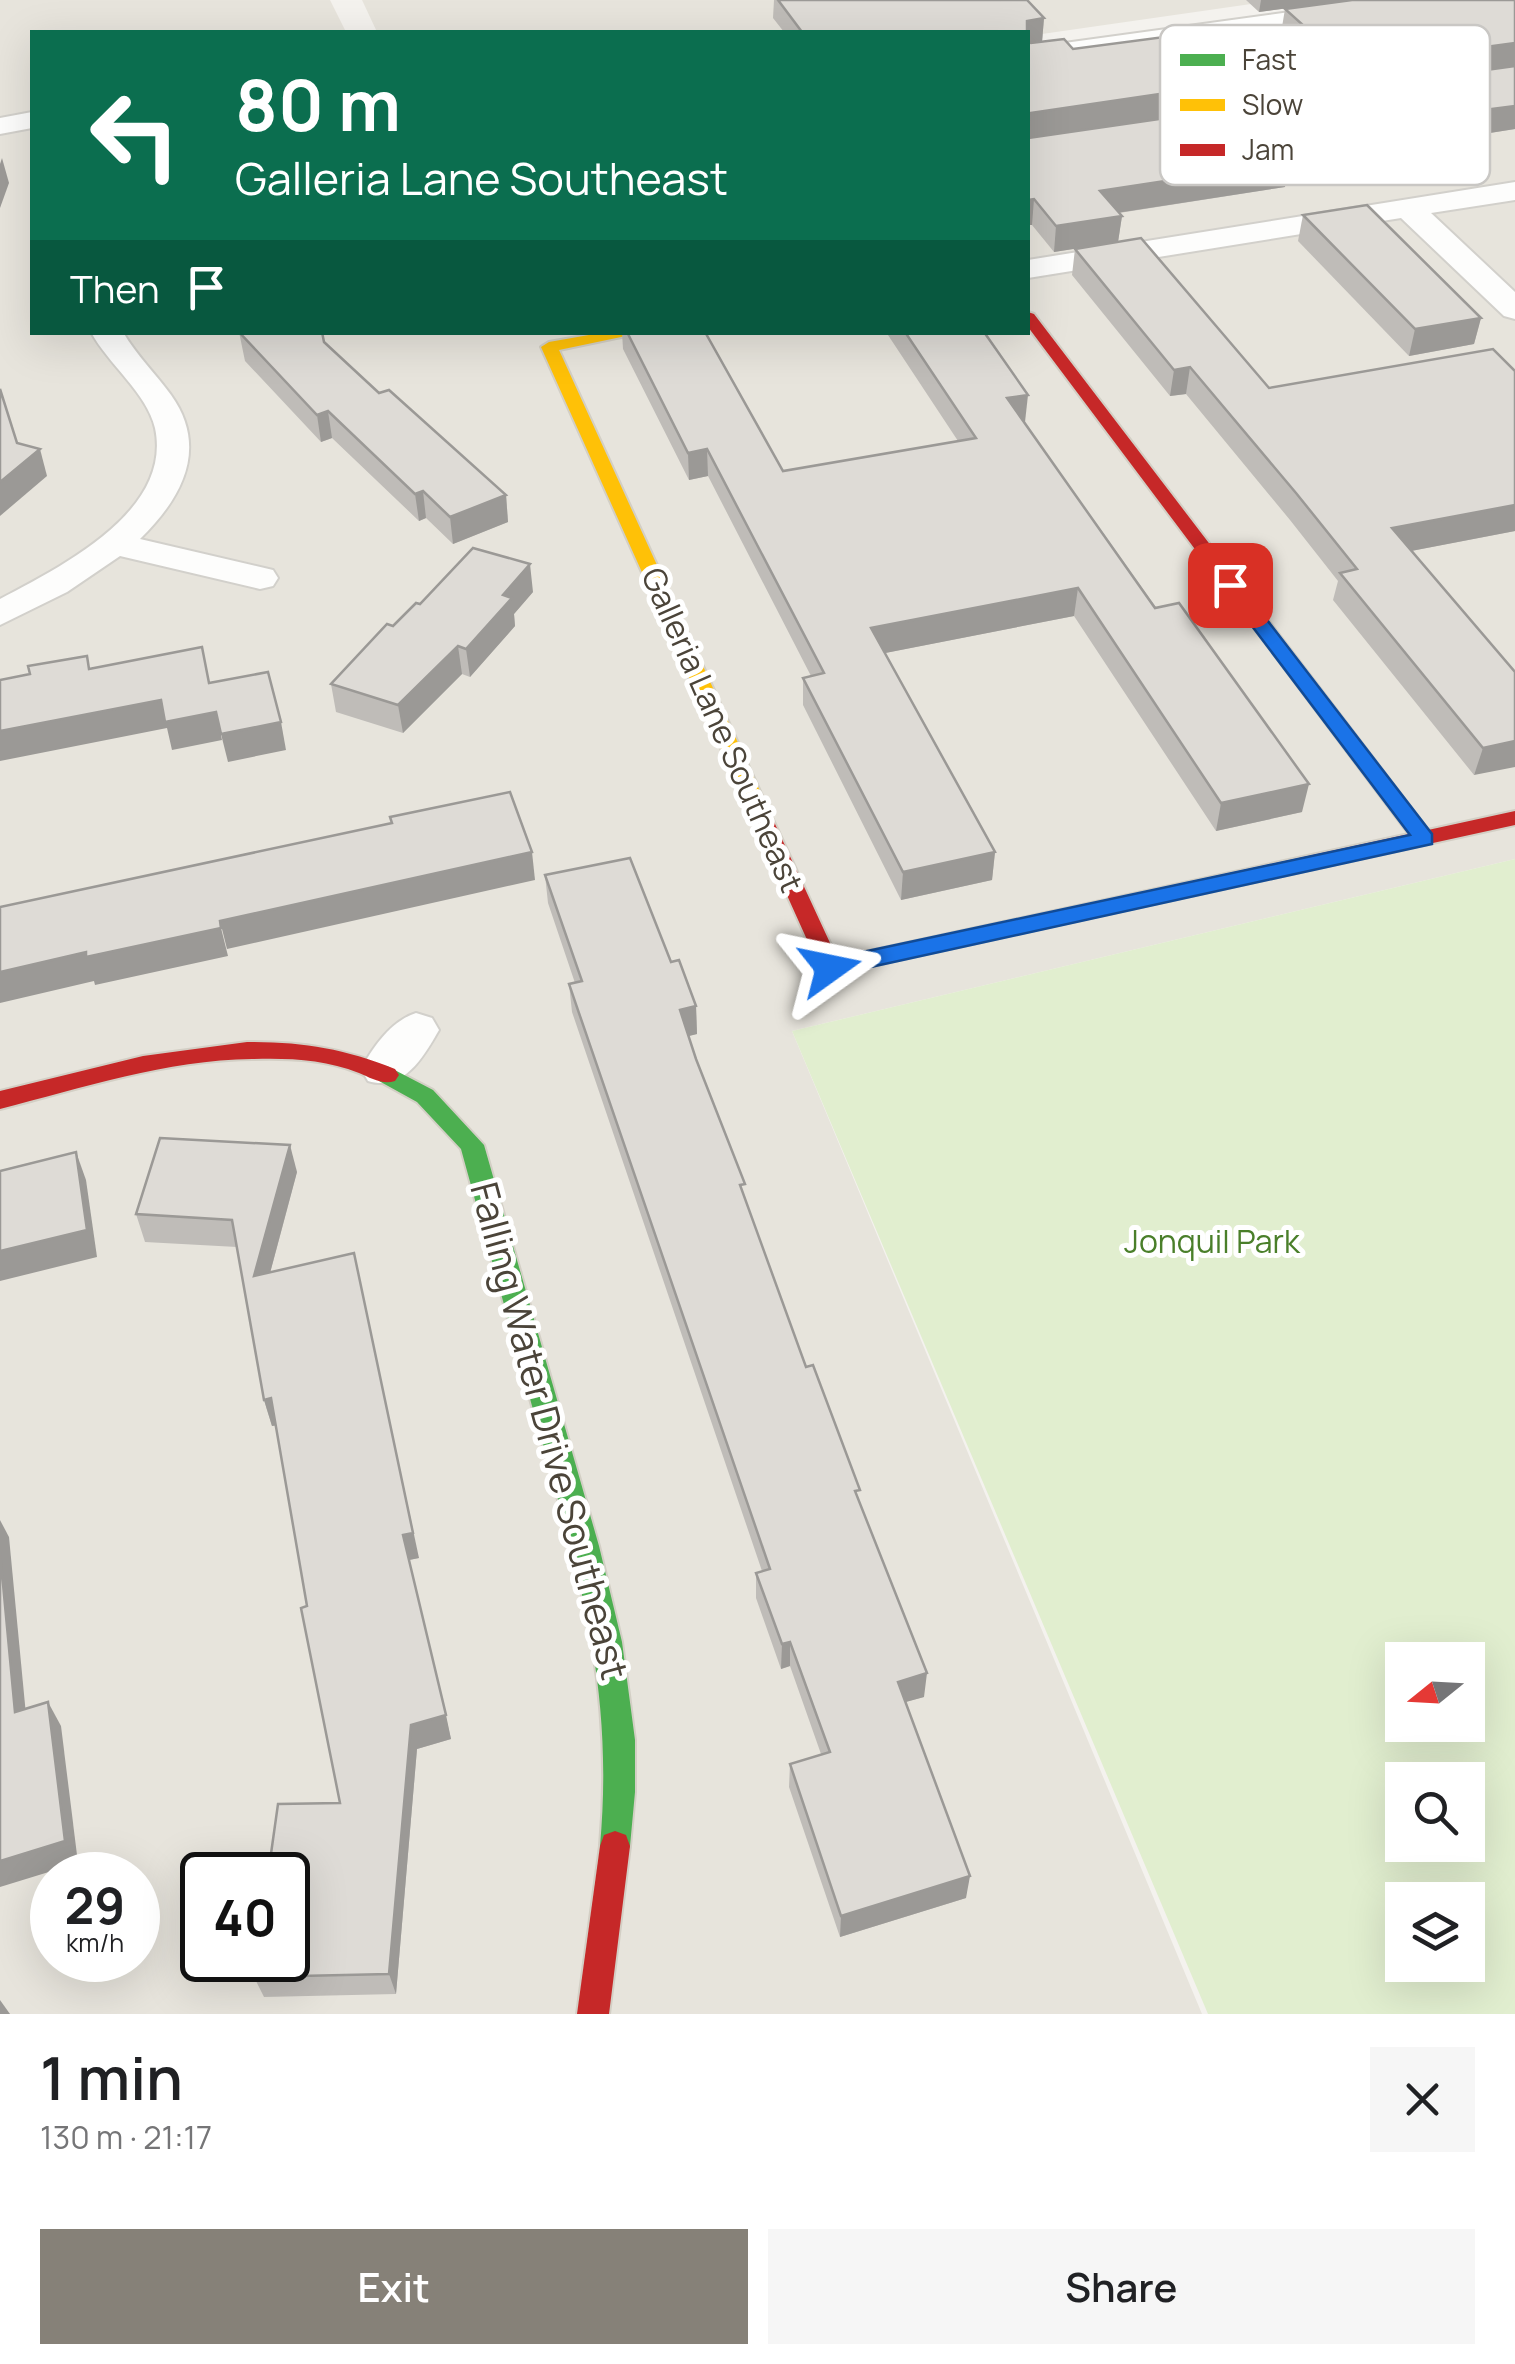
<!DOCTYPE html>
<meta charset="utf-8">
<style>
body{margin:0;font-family:Manrope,sans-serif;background:#f6f6f6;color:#202124;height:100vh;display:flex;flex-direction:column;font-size:38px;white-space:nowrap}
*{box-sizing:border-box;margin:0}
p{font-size:32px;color:#757577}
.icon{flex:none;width:55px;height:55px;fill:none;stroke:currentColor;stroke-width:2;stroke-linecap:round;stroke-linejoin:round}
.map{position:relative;height:2014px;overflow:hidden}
.sheet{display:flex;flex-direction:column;background:#fff;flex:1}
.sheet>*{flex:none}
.hud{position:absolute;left:30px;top:30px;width:1000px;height:305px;border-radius:0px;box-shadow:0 10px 40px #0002;background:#0b6e4f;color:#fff;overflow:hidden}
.needle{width:65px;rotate:252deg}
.tools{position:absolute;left:1385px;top:1642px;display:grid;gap:20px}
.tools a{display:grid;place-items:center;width:100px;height:100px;border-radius:0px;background:#fff;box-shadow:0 10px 40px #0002;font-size:50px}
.speed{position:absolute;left:30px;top:1852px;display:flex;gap:20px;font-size:50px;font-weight:700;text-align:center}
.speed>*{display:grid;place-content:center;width:130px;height:130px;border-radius:50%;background:#fff;box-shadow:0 10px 40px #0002;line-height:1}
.speed small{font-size:25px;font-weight:400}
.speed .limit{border:5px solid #111;border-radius:15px;background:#fff;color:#111}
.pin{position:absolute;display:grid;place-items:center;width:85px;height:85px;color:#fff;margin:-42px;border-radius:20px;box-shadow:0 5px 15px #0006}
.me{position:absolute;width:110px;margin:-55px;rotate:78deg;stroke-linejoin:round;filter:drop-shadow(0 0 8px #0008)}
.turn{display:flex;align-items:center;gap:35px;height:210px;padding:0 40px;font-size:45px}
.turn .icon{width:130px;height:130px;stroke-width:2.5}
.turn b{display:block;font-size:70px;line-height:85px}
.then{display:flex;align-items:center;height:95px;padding:0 40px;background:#0003;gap:20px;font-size:38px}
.round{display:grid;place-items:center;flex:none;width:105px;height:105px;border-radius:0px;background:#f6f6f6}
.headline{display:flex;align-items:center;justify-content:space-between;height:170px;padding:0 40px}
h1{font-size:60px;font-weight:600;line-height:75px}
.cta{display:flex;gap:20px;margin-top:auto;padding:20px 40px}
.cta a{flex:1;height:115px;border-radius:0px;background:#868178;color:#fff;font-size:40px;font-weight:600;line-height:115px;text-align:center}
.cta a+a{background:#f6f6f6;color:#202124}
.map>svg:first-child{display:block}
.residential{fill:#e7e4dc;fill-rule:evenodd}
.green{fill:#e1eecf;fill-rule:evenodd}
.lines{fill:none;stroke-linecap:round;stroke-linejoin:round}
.street-casing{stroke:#d2d0cb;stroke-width:4}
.fast-casing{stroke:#d3cfc5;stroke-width:4}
.slow-casing{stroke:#d3cfc5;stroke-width:4}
.jam-casing{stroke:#d3cfc5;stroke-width:4}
.street{fill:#fdfdfc;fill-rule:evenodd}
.fast{fill:#4caf50;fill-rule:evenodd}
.slow{fill:#ffc107;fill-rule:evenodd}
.jam{fill:#c62828;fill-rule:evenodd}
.wall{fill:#bfbcb8}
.shaded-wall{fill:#9b9996}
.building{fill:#dedbd6;stroke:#9b9996;stroke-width:2.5}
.route{fill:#1a73e8;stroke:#114b97;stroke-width:2.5}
.labels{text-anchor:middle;stroke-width:10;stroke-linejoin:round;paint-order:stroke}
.street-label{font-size:32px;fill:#4b4439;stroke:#fff}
.park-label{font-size:32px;fill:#4a7f2a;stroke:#fff}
.near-street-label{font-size:38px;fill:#4b4439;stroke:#fff}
.key{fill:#fff;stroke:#c9c7c4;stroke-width:2.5}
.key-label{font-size:28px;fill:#4b4439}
</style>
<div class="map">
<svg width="1515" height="2014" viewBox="0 0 1515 2014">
<rect width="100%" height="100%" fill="#f4f2ee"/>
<g class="residential">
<path d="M 0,0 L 330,0 L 346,32 L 32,32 L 32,332 L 1028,332 L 1028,74 L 1515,5 L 1515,859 L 792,1031 L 1202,2014 L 0,2014 ZM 52,1875 L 138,1875 L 138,1960 L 52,1960 ZM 202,1875 L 288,1875 L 288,1960 L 202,1960 Z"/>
<polygon points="362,0 1279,0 1028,36 377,32"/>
</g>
<path class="green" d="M 1515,859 L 1515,2014 L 1208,2014 L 792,1031 ZM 1402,1660 L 1468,1660 L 1468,1725 L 1402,1725 ZM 1402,1780 L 1468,1780 L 1468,1845 L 1402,1845 ZM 1402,1900 L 1468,1900 L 1468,1965 L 1402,1965 Z"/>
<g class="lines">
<defs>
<g id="street">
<polygon points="1377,0 1447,0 1434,8 1214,38 1282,103 1515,69 1515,85 1188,134 1174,126 1178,120 1254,108 1187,42 1028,64 1028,48"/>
<polygon points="32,112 32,128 0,134 0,118"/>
<polygon points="1515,182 1515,200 1431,213 1515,292 1515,319 1504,316 1401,218 1028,278 1028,260"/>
<path d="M 91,332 L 123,332 C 136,355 156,374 171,395 C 209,448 182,498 140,539 L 273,570 L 278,578 L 273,586 L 260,589 L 120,556 L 67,592 L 0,625 L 0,599 C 60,567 173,512 155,428 C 147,393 108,364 91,332 Z"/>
<path d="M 416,1013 L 432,1018 L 439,1030 C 423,1058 403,1092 368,1081 L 361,1069 C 373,1047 391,1021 416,1013 Z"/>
</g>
<path id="fast" d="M 387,1066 L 433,1090 L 484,1145 L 599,1546 L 622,1642 L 635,1740 L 635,1792 L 630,1846 L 626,1857 L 615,1861 L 604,1857 L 600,1846 C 614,1690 581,1582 540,1435 C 514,1340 487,1244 461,1149 L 417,1102 L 379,1081 L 375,1075 L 379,1069 Z"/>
<polygon id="slow" points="606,332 645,332 559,350 769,811 766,816 759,818 749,811 541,347 549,342"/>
<g id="jam">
<polygon points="1028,312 1034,314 1428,830 1515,811 1515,825 830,975 822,973 749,811 752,806 759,804 769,811 837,958 1409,834 1028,327"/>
<path d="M 247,1042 C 303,1042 342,1048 395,1069 L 399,1075 L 395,1081 C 382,1085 371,1078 359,1073 C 324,1059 288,1058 252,1059 C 167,1060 82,1088 0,1109 L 0,1091 L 143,1056 Z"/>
<polygon points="615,1831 626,1835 630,1846 609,2014 577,2014 600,1846 604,1835"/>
</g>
</defs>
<use href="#street" class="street-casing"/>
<use href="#fast" class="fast-casing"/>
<use href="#slow" class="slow-casing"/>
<use href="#jam" class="jam-casing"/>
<use href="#street" class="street"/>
<use href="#fast" class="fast"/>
<use href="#slow" class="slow"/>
<use href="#jam" class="jam"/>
</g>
<g class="wall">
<polygon points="774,0 1027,0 1044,18 1042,42 1214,86 1210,111 1285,187 1119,213 1122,216 1118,242 1054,252 1032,225 1028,32 784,32 773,18"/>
<polygon points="1246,0 1349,0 1259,12"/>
<polygon points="1515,0 1515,129 1477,135 1437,101 1443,76 1413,81 1403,72 1330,79 1281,33 1285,9"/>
<polygon points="1303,215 1481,318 1474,344 1409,356 1298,241"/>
<polygon points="1075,249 1269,388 1515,371 1515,531 1411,551 1515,672 1474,775 1333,600 1338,581 1290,520 1186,394 1170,396 1072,275"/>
<polygon points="239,332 324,342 379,393 506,495 508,522 453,544 426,518 419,521 332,438 321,442 245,361"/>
<polygon points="622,332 705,332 783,471 958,441 886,332 984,332 1025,422 1024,422 1302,812 1216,831 1074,616 885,653 995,852 992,880 901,900 803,705 803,678 811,676 708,476 689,480 623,349"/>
<polygon points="533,592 514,614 515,626 470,677 462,674 403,733 336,712 331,684 420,604"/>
<polygon points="545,875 671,962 696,1006 697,1034 688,1036 745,1200 806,1367 859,1501 924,1697 905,1702 966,1898 840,1937 789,1787 790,1764 821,1754 790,1666 781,1669 756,1598 756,1573 762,1571 572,1012 569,984 575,983 548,903"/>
<polygon points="297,1172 270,1273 419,1558 409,1560 451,1739 417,1749 396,1994 264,1997 254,1977 340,1803 276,1425 272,1426 264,1400 237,1247 145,1242 136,1214"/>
</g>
<g class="shaded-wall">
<polygon points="1261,0 1349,0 1259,12"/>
<polygon points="1044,18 1042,42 1028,45 1027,21"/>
<polygon points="1515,43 1515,66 1413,81 1419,56"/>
<polygon points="1214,86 1210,111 1028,138 1030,113"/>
<polygon points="1515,106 1515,129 1477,135 1484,110"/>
<polygon points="2,158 9,183 0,208 0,164"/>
<polygon points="1290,162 1285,187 1097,216 1100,191"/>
<polygon points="1034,199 1032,225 1028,225 1028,200"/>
<polygon points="1122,216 1118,242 1054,252 1056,226"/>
<polygon points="1481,318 1474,344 1409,356 1415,329"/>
<polygon points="1190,367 1186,394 1170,396 1174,370"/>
<polygon points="1028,395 1025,422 1004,425 1007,398"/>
<polygon points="328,411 332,438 321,442 317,415"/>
<polygon points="40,449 47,476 0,516 0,482"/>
<polygon points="707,449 708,476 689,480 688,453"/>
<polygon points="423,491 426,518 419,521 415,494"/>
<polygon points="506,495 508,522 453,544 450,517"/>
<polygon points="1515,505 1515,531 1385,556 1392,528"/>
<polygon points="530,564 533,592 514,614 515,626 470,677 466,649 503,595"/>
<polygon points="1078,588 1074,616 870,656 871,628"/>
<polygon points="458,646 462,674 403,733 398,705"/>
<polygon points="161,700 216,712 222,740 172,750 167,728 0,761 0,731"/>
<polygon points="281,722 286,750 228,762 221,734"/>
<polygon points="1515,741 1515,767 1474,775 1483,748"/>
<polygon points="1309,784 1302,812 1216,831 1221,803"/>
<polygon points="532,852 535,880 227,949 220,921"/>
<polygon points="995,852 992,880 901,900 903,872"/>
<polygon points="221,928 228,956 95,985 94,981 0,1003 0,972 86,952"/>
<polygon points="696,1006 697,1034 681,1038 680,1010"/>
<polygon points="290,1145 297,1172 262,1303 254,1276"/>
<polygon points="76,1152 86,1180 97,1257 0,1281 0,1251"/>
<polygon points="354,1253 419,1558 409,1560 403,1535"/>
<polygon points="271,1398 279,1425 272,1426 264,1400"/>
<polygon points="0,1520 9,1537 28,1736 15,1712 0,1552"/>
<polygon points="790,1642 790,1666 781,1669 782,1644"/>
<polygon points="927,1673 924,1697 895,1705 898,1682"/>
<polygon points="48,1702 61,1726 78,1863 0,1887 0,1861"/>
<polygon points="446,1715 451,1739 417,1749 396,1994 389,1974 411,1725"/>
<polygon points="970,1876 966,1898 840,1937 841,1916"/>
<polygon points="0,2000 10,2014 0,2014"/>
</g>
<g class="building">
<polygon points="778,0 1027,0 1044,18 1027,21 1027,32 802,32"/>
<polygon points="1352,0 1515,0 1515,43 1419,56 1408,48 1335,54 1285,9"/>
<polygon points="1164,37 1214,86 1030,113 1028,138 1235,108 1290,162 1100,191 1122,216 1056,226 1034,199 1028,200 1028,41 1031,43 1064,39 1073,49"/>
<polygon points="1515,66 1515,106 1484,110 1443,76"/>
<polygon points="1367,205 1481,318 1415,329 1303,215"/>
<polygon points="1141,238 1269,388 1493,349 1515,371 1515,505 1392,528 1515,672 1515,741 1483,748 1340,573 1357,569 1296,493 1190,367 1174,370 1075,249"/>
<polygon points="239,332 322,332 324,342 379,393 389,390 506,495 450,517 423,491 415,494 328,411 317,415"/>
<polygon points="627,332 705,332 783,471 976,438 905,332 984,332 1028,395 1007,398 1155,608 1179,603 1309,784 1221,803 1078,588 871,628 995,852 903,872 803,678 824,673 707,449 688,453"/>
<polygon points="0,389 17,443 40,449 0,482"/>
<polygon points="473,548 530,564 503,595 512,598 466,649 458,646 398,705 331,684 387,624 393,626 416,603 420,604"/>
<polygon points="202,647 209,683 268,672 281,722 221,734 216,712 165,722 161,700 0,731 0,680 30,674 28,666 87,656 89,669"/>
<polygon points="510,792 532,852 220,921 221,928 86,957 86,952 0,972 0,907 392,823 390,817"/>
<polygon points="630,858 671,962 679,960 696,1006 680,1010 696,1059 745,1184 740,1185 806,1367 813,1365 860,1490 855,1491 927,1673 898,1682 970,1876 841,1916 790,1764 830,1752 790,1642 782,1644 756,1573 770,1569 569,984 582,981 545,875"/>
<polygon points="160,1138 290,1145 254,1276 354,1253 413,1533 403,1535 446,1715 411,1725 389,1974 254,1977 257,1960 288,1960 288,1875 268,1875 278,1804 340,1803 301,1608 307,1606 271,1398 264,1400 232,1220 136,1214"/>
<polygon points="76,1152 87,1230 0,1251 0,1171"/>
<polygon points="0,1552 15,1712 48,1702 65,1841 0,1861"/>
</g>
<polygon class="route" points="1224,581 1237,581 1432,834 1432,844 830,976 822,973 822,962 830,959 1410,835 1224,589"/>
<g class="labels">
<g class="street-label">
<text transform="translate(722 730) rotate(66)" y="11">Galleria Lane Southeast</text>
</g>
<g class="park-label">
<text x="1212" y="1253">Jonquil Park</text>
</g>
<g class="near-street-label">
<text transform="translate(549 1431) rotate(75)" y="13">Falling Water Drive Southeast</text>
</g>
</g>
<rect x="1160" y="25" width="330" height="160" rx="15" class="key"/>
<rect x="1180" y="54" width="45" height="12" fill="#4caf50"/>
<rect x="1180" y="99" width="45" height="12" fill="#ffc107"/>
<rect x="1180" y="144" width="45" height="12" fill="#c62828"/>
<g class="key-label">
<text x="1242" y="70">Fast</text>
<text x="1242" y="115">Slow</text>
<text x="1242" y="160">Jam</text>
</g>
</svg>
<div class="tools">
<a><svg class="needle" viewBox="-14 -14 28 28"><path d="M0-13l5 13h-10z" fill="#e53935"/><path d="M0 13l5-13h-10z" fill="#757577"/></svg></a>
<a><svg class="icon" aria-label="search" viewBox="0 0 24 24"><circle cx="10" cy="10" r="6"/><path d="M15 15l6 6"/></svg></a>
<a><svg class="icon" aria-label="layers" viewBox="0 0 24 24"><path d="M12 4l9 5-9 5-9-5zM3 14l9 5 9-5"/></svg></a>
</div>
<div class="speed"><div>29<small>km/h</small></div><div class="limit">40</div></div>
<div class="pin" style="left:1230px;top:585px;background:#d93025"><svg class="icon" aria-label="arrive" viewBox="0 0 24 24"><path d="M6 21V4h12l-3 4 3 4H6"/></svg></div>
<svg class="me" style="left:830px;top:968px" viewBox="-20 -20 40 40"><path d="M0-17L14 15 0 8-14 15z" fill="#1a73e8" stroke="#fff" stroke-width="4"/></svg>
<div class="hud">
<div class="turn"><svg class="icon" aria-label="left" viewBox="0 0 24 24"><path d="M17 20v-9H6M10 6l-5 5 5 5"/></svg><div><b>80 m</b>Galleria Lane Southeast</div></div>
<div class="then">Then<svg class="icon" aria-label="arrive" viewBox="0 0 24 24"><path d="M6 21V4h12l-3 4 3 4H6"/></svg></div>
</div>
</div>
<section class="sheet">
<div class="headline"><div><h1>1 min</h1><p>130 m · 21:17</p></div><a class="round"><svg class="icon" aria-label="close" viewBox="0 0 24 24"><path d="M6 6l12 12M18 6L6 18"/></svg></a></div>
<div class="cta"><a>Exit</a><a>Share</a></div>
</section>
